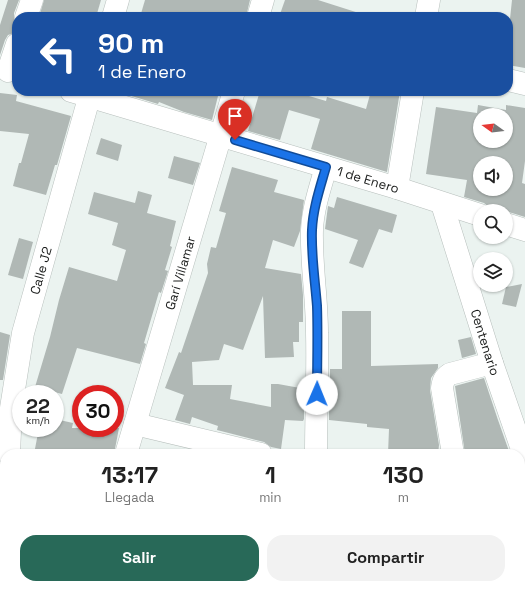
<!DOCTYPE html>
<html lang="es">
<meta charset="utf-8">
<style>
body{margin:0;font-family:"Space Grotesk",sans-serif;background:#f2f2f2;color:#222;height:100vh;display:flex;flex-direction:column;font-size:15px;white-space:nowrap}
*{box-sizing:border-box;margin:0}
p{font-size:13px;color:#767676}
.icon{flex:none;width:22px;height:22px;fill:none;stroke:currentColor;stroke-width:2;stroke-linecap:round;stroke-linejoin:round}
.map{position:relative;flex:1;overflow:hidden}
.side{position:absolute;left:0px;top:449px;width:525px;height:140px;display:flex;flex-direction:column;background:#fff;border-radius:16px 16px 0 0;box-shadow:0 1px 3px #0004}
.side>*{flex:none}
.banner{position:absolute;left:12px;top:12px;width:501px;height:84px;border-radius:16px;box-shadow:0 1px 3px #0004;background:#1a4fa0;color:#fff;overflow:hidden}
.needle{width:26px;rotate:285deg}
.fabs{position:absolute;left:473px;top:108px;display:grid;gap:8px}
.fabs a{display:grid;place-items:center;width:40px;height:40px;border-radius:50%;background:#fff;box-shadow:0 1px 3px #0004;font-size:20px}
.speed{position:absolute;left:12px;top:385px;display:flex;gap:8px;font-size:20px;font-weight:700;text-align:center}
.speed>*{display:grid;place-content:center;width:52px;height:52px;border-radius:50%;background:#fff;box-shadow:0 1px 3px #0004;line-height:1}
.speed small{font-size:10px;font-weight:400}
.speed .limit{border:6px solid #d22;background:#fff;color:#111}
.pin{position:absolute;display:grid;place-items:center;width:34px;height:34px;color:#fff;margin:-41px -17px;border-radius:50% 50% 50% 0;rotate:-45deg;box-shadow:0 0 4px #0007}
.pin .icon{rotate:45deg}
.me{position:absolute;width:44px;margin:-22px;rotate:1deg;stroke-linejoin:round;filter:drop-shadow(0 0 3px #0008)}
.turn{display:flex;align-items:center;gap:14px;height:84px;padding:0 20px;font-size:18px}
.turn .icon{width:52px;height:52px;stroke-width:2.5}
.turn b{display:block;font-size:28px;line-height:34px}
.eta{display:flex;justify-content:space-evenly;align-items:center;height:68px;text-align:center}
.eta b{font-size:24px;font-weight:600;line-height:28px}
.primary-button{display:flex;gap:8px;margin-top:auto;padding:8px 20px}
.primary-button a{flex:1;height:46px;border-radius:16px;background:#286958;color:#fff;font-size:16px;font-weight:600;line-height:46px;text-align:center}
.primary-button a+a{background:#f2f2f2;color:#222}
.map>svg:first-child{display:block}
.building{fill:#b0b8b5;fill-rule:evenodd}
.lines{fill:none;stroke-linecap:round;stroke-linejoin:round}
.minor-casing{stroke:#b7bfbc;stroke-width:23}
.minor{stroke:#fff;stroke-width:22}
.route-casing{stroke:#114b97;stroke-width:10}
.route{stroke:#1a73e8;stroke-width:7}
.labels{text-anchor:middle;stroke-width:4;stroke-linejoin:round;paint-order:stroke}
.street-label{font-size:13px;fill:#191b1a;stroke:#fff}
</style>
<div class="map">
<svg width="525" height="589" viewBox="0 0 525 589">
<rect width="100%" height="100%" fill="#ebf3f0"/>
<g class="building">
<polygon points="8,0 19,0 14,13 14,19 17,26 17,32 8,35 5,40 0,55 0,25"/>
<polygon points="44,0 101,0 96,17 39,17"/>
<polygon points="145,0 250,0 246,17 140,17"/>
<polygon points="285,0 318,0 362,14 361,17 279,17"/>
<polygon points="512,0 525,0 525,68 508,65 508,18 510,19"/>
<polygon points="115,91 215,91 214,95 218,96 212,120 184,112 159,102 158,104"/>
<polygon points="260,91 292,91 326,101 327,97 366,109 371,91 400,91 387,172 311,149 320,119 289,110 280,140 248,131"/>
<polygon points="0,93 17,95 16,101 71,116 57,165 55,165 46,195 13,186 19,163 21,163 29,134 0,131"/>
<path d="M 478,105 L 506,110 L 506,105 L 525,108 L 525,161 L 522,183 L 525,184 L 525,217 L 506,211 L 490,208 L 484,203 L 464,197 L 467,180 L 426,174 L 436,107 L 477,113 ZM 480,115 L 506,115 L 506,141 L 480,141 ZM 480,163 L 506,163 L 506,189 L 480,189 Z"/>
<polygon points="101,138 122,145 118,161 96,154"/>
<polygon points="174,156 200,163 193,185 168,178"/>
<polygon points="232,167 278,180 274,192 304,200 300,231 294,247 273,240 265,268 301,274 303,295 303,322 299,322 299,342 293,342 294,357 265,358 263,296 243,350 224,344 219,360 192,362 193,385 232,385 230,399 271,407 271,384 278,384 300,388 300,403 304,403 304,419 303,421 285,420 281,449 271,447 264,442 217,430 218,426 192,417 190,424 175,420 184,395 165,388 179,352 181,353 208,273 207,264 211,247 216,248 226,213 219,211"/>
<polygon points="138,191 152,195 147,213 176,221 170,246 172,247 165,270 168,271 161,293 159,292 144,343 146,344 140,364 77,348 62,394 35,387 50,337 59,300 69,267 117,281 126,250 112,245 118,223 88,214 94,192 135,203"/>
<polygon points="337,197 397,215 392,233 379,229 363,268 349,263 358,240 325,229 328,206 334,208"/>
<polygon points="19,238 33,242 23,279 8,275"/>
<polygon points="522,284 516,307 502,304 506,287"/>
<polygon points="342,311 371,311 371,366 438,364 438,368 431,378 430,390 439,445 438,454 388,454 389,429 367,427 367,424 329,420 329,393 331,393 334,381 330,380 330,369 342,369"/>
<polygon points="0,332 10,335 3,380 0,380"/>
<polygon points="471,337 476,354 462,358 458,340"/>
<polygon points="484,378 498,420 510,454 465,454 455,386"/>
<polygon points="55,419 73,423 72,428 119,428 114,454 34,454 39,428 55,428"/>
</g>
<g class="lines">
<defs>
<g id="minor">
<polyline points="26,17 32,0"/>
<polyline points="113,17 118,0"/>
<polyline points="258,17 263,0"/>
<polyline points="426,17 429,0"/>
<polyline points="8,71 17,44"/>
<polyline points="508,80 525,84"/>
<path id="s1" d="M 71,91 L 397,188 L 480,215"/>
<polyline points="397,188 413,91"/>
<path id="s2" d="M 442,204 L 492,363 L 525,458"/>
<polyline points="506,224 525,230"/>
<polyline points="135,424 261,454"/>
<path id="s3" d="M 9,454 L 11,408 L 23,333 L 91,91"/>
<path id="s4" d="M 126,454 L 234,91"/>
<path d="M 316,454 C 316,414 318,373 317,333 C 317,298 311,264 312,230 C 313,208 320,188 326,167"/>
<path d="M 453,454 L 442,388 C 443,381 444,378 450,374 L 492,363"/>
<polyline points="520,485 525,486"/>
<polyline points="15,584 16,589"/>
<polyline points="322,584 322,589"/>
<polyline points="87,589 89,584"/>
</g>
</defs>
<use href="#minor" class="minor-casing"/>
<use href="#minor" class="minor"/>
</g>
<g class="lines">
<defs>
<path id="route" d="M 235,140 L 326,167 C 320,188 313,208 312,230 C 311,255 315,280 317,306 C 318,335 317,365 317,394"/>
</defs>
<use href="#route" class="route-casing"/>
<use href="#route" class="route"/>
</g>
<g class="labels">
<g class="street-label">
<text dy="5" stroke="none"><textPath href="#s1" startOffset="310">1 de Enero</textPath></text>
<text dy="5" stroke="none"><textPath href="#s3" startOffset="187">Calle J2</textPath></text>
<text dy="5" stroke="none"><textPath href="#s4" startOffset="189">Garí Villamar</textPath></text>
<text dy="5" stroke="none"><textPath href="#s2" startOffset="145">Centenario</textPath></text>
</g>
</g>
</svg>
<div class="fabs">
<a><svg class="needle" viewBox="-14 -14 28 28"><path d="M0-13l5 13h-10z" fill="#e53935"/><path d="M0 13l5-13h-10z" fill="#767676"/></svg></a>
<a><svg class="icon" aria-label="sound" viewBox="0 0 24 24"><path d="M4 9h4l5-4v14l-5-4H4zM17 9q2 3 0 6"/></svg></a>
<a><svg class="icon" aria-label="search" viewBox="0 0 24 24"><circle cx="10" cy="10" r="6"/><path d="M15 15l6 6"/></svg></a>
<a><svg class="icon" aria-label="layers" viewBox="0 0 24 24"><path d="M12 4l9 5-9 5-9-5zM3 14l9 5 9-5"/></svg></a>
</div>
<div class="speed"><div>22<small>km/h</small></div><div class="limit">30</div></div>
<div class="pin" style="left:235px;top:140px;background:#d93025"><svg class="icon" aria-label="arrive" viewBox="0 0 24 24"><path d="M6 21V4h12l-3 4 3 4H6"/></svg></div>
<svg class="me" style="left:317px;top:394px" viewBox="-20 -20 40 40"><circle r="19" fill="#fff"/><path d="M0-13L10 11 0 6-10 11z" fill="#1a73e8"/></svg>
<div class="banner">
<div class="turn"><svg class="icon" aria-label="left" viewBox="0 0 24 24"><path d="M17 20v-9H6M10 6l-5 5 5 5"/></svg><div><b>90 m</b>1 de Enero</div></div>
</div>
<section class="side">
<div class="eta">
<div><b>13:17</b><p>Llegada</p></div>
<div><b>1</b><p>min</p></div>
<div><b>130</b><p>m</p></div>
</div>
<div class="primary-button"><a>Salir</a><a>Compartir</a></div>
</section>
</div>
